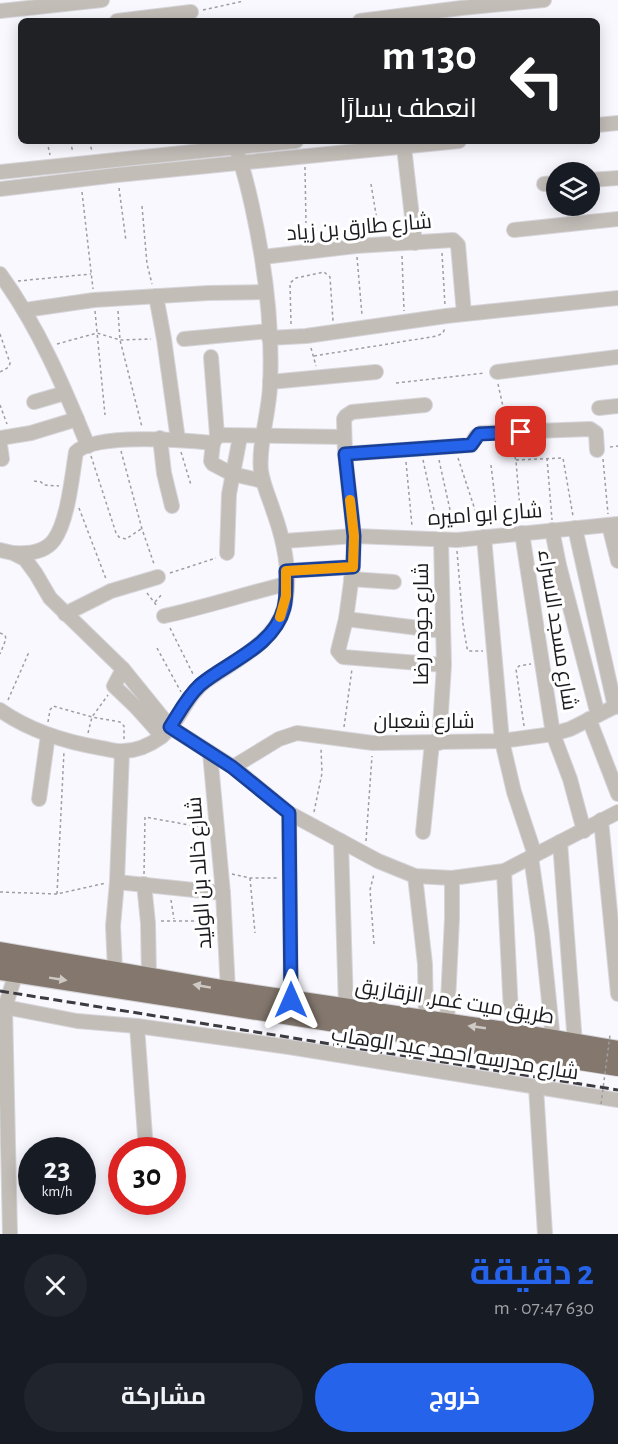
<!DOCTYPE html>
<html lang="ar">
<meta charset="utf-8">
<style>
body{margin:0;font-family:"Alegreya Sans",Cairo,sans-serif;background:#20242c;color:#f1f3f6;direction:rtl;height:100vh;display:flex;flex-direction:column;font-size:22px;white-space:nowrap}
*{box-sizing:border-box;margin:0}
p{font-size:20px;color:#9ea1a6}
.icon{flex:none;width:33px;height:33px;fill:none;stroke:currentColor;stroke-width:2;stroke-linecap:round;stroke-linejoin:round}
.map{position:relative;height:1234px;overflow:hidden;direction:ltr}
.side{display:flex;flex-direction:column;background:#171b24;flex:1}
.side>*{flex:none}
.hud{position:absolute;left:18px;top:18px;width:582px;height:126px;border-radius:9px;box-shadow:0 3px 15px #0003;direction:rtl;background:#202124;color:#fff;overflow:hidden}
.tools{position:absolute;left:546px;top:162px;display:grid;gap:12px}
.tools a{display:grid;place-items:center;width:54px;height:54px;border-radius:50%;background:#171b24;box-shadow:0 3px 15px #0003;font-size:30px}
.speed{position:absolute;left:18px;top:1137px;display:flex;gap:12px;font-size:30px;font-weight:700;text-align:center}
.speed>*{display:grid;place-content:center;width:78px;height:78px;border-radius:50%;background:#171b24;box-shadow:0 3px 15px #0003;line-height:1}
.speed small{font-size:15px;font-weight:400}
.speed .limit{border:9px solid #d22;background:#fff;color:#111}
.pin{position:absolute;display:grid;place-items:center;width:51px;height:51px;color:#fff;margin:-26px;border-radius:12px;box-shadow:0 3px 9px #0006}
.me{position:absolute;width:66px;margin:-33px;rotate:0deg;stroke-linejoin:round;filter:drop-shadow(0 0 4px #0008)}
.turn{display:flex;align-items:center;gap:21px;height:126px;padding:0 24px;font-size:27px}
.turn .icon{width:78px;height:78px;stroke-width:2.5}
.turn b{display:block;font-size:42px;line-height:51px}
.round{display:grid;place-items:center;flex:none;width:63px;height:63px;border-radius:32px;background:#20242c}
.head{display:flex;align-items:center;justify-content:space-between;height:102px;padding:0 24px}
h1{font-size:36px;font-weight:700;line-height:45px;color:#2563eb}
.action{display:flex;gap:12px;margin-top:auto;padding:12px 24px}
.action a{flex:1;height:69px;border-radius:36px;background:#2563eb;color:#fff;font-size:24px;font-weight:700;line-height:69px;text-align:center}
.action a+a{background:#20242c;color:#f1f3f6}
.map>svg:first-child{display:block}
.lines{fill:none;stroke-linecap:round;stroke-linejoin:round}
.minor-casing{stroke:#d6d5da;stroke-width:16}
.highway-casing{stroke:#d6d5da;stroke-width:22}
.path{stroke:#9e9da2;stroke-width:1.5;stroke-dasharray:3 3;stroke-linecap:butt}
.minor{stroke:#c3bdb8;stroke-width:14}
.highway{stroke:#84786e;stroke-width:20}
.rail{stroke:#3c3b40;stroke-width:3;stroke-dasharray:9 4.5;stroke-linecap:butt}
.path-bridge{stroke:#9e9da2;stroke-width:1.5;stroke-dasharray:3 3;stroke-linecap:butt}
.oneway{fill:#cec9c5}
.route-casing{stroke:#184099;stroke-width:15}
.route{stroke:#2563eb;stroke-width:10}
.slow{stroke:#f59e0b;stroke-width:10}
.labels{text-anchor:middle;stroke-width:6;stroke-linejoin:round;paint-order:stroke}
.street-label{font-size:21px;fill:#1c1b20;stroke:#fff}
</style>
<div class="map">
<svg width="618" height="1234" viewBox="0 0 618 1234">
<rect width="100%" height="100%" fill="#f9f8fe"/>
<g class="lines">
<defs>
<g id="minor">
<polyline points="0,11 102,0"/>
<polyline points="117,21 191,12"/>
<polyline points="360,21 461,8 544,0"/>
<polyline points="597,125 618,123"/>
<polyline points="404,147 415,243"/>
<polyline points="0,172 296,141"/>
<polyline points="590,180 618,178"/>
<polyline points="544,184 556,183"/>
<polyline points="0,189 117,175 459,141"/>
<polyline points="514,230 618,219"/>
<polyline points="263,257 356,246 453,240 458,245 464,314"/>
<path d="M 0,274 C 38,326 64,387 88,446"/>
<polyline points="156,296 164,339 178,440"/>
<polyline points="25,310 94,300 208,293 266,292"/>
<polyline points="269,338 306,336 446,316 618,298"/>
<polyline points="184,339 269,331"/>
<polyline points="211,357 217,435"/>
<polyline points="497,372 618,357"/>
<polyline points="270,382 376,372"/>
<polyline points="34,402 65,393"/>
<polyline points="425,405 352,412 346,416 344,419 345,454 354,536 353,567 346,619 338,651 343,657 444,665"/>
<polyline points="599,408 618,406"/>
<polyline points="0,438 31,433 77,419"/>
<polyline points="160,438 164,473 172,506"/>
<polyline points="213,443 211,461 213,464 232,474 263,481"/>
<polyline points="0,445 2,459"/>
<polyline points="345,454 471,445 476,436 481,433 590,429 596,433 597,450"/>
<polyline points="609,525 618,561"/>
<polyline points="575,528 615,707"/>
<polyline points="552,530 559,565 598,715"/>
<polyline points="522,533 553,734 570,779 584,831"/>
<polyline points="484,537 502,741 514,792 535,855"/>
<polyline points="284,541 354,536 457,540 618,524"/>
<polyline points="0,550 13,553 25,559 36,574 50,598 123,669 170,727 233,767 289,813 378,861 415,876 452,878 504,871 512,1033"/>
<path d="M 15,553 C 29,554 45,552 54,540 C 68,521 72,476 76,452 C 96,433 185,440 213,443 L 218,435 L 344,437"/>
<polyline points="227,553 229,494 240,437"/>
<polyline points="286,571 353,567"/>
<polyline points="351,579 394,582"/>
<polyline points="65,614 111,591 158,577"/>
<path d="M 164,616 C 205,607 245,594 286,584"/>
<polyline points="346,619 443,631"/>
<polyline points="123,669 114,686 136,707 162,736"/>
<path d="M 0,710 C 30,731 66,742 101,748 C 108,749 116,752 123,751 C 137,751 150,745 161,737 C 180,722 186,695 206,681 C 233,662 275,642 284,608 C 292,576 284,540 273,510 C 269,497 263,485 261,471 C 258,446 269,413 270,386 C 273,326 265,265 252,206 C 247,183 242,162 233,141"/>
<polyline points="589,719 618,794"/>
<polyline points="439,743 444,665 441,541"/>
<polyline points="210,753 223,893 228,991"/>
<polyline points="233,767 279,739 297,733 373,743 502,741 553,734 570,729 618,705"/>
<polyline points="39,799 48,735"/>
<polyline points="289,813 291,1000"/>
<polyline points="601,820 618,994"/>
<polyline points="423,832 432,743"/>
<polyline points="341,841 346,1008"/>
<polyline points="560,842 575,1044"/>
<polyline points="531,857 542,933 553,1040"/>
<polyline points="504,871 618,812"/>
<polyline points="415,876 425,964 426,1020"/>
<polyline points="117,882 223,893"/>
<polyline points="144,884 148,923 149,977"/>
<polyline points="115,970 113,926 117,882 122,752"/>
<polyline points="0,1006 77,1021 137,1026 289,1047 618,1100"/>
<polyline points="447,1023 452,918 452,878"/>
<polyline points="137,1026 146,1150"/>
<polyline points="536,1087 545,1234"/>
<polyline points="10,1234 5,1007 16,973"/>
</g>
<g id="highway">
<polyline points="0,952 228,991 512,1033 618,1051"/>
<polyline points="0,970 618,1066"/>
</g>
</defs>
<use href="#minor" class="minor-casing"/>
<use href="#highway" class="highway-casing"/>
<g class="path">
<polyline points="203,10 244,1"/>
<polyline points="47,141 50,155"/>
<polyline points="70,141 73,152"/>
<polyline points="89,141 92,151"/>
<polyline points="305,167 306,223"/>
<polyline points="371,184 379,232"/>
<polyline points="119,188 126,241"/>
<polyline points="82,192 93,289"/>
<polyline points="142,206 147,264 152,284"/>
<polyline points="442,253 445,306"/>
<polyline points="402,256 404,311"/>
<polyline points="357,257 362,315"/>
<polyline points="18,281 91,274"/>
<polyline points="95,311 105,415"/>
<polyline points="118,311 120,340 142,427"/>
<polyline points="291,324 290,283 296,278 324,272 330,277 333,321"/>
<polyline points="0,334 10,363 9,367 0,372"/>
<polyline points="57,344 97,333 120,340 151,339"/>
<polyline points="311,348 316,366"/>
<polyline points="314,356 437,336 443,333 445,328"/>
<polyline points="396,383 485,373"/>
<polyline points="498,384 506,420"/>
<polyline points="0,405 7,424"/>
<polyline points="512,445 516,461 521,521"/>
<polyline points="610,447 618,446"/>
<polyline points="121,451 142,529 154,564"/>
<polyline points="181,452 191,485"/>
<polyline points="91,456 116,533 119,537 126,539 141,529"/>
<polyline points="458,458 480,525"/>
<polyline points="547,458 552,520"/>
<polyline points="603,459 608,514"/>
<polyline points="423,460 438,528"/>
<polyline points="439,460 454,528"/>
<polyline points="516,460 563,458 573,516"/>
<polyline points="406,462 412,526"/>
<polyline points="491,465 498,524"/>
<polyline points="34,481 41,482 44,485 59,486"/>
<polyline points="79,508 106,579"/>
<polyline points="457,551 463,624 467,648 468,651 483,651"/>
<polyline points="170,573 216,558"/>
<polyline points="147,593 157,606"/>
<polyline points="155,602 163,593"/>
<polyline points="170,628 193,674"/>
<polyline points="0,633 5,635 6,639 0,654"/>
<polyline points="157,648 181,692"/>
<polyline points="8,700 29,652"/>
<polyline points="48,722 50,710 53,706 92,717 120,722 124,726 124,739"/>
<polyline points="524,726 516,669 519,666 531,664"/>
<polyline points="344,727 352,669"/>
<polyline points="88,733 92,717 108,695"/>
<polyline points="314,812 322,773 321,749"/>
<polyline points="366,841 372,756"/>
<polyline points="144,874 145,817 206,828"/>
<polyline points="232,874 250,878 278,878"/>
<polyline points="250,878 255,933"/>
<polyline points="0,892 57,894 106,883"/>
<polyline points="57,894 64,751"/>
<polyline points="171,900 174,919"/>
<polyline points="203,903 203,921 209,947 214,947"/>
<polyline points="161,921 201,921"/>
<polyline points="374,944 370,890 374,874"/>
</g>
<use href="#minor" class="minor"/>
<use href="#highway" class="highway"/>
<polyline class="rail" points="0,991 618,1090"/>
<polyline class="path-bridge" points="601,1104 610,1035"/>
</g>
<defs><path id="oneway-solid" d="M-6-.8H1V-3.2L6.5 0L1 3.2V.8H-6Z" transform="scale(1.5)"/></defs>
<g class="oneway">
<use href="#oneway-solid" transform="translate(58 979) rotate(9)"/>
<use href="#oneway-solid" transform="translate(202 986) rotate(-170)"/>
<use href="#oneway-solid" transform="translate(477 1027) rotate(-172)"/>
</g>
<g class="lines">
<defs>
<path id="route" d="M 291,1000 L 289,813 L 232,767 L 170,727 C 179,713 187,697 200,685 C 227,662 274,647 284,608 C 287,596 286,583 286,571 L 353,567 L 354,536 L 345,454 L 471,445 L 479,434 L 521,432"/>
</defs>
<use href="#route" class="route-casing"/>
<use href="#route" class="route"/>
<polyline class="slow" points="280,617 286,596 286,571 353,567 354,536 350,500"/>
</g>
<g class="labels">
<g class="street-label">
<text transform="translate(359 227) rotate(-5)" y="7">شارع طارق بن زياد</text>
<text transform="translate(485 514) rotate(-4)" y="7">شارع ابو اميره</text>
<text transform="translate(421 624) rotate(-90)" y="7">شارع جوده رضا</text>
<text transform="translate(558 630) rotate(81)" y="7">شارع مسجد الاسراء</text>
<text x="424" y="728">شارع شعبان</text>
<text transform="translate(199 873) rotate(-94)" y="7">شارع خالد بن الوليد</text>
<text transform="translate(455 1001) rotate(9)" y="7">طريق ميت غمر, الزقازيق</text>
<text transform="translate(455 1053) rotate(9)" y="7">شارع مدرسه احمد عبد الوهاب</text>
</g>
</g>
</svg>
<div class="tools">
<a><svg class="icon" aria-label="layers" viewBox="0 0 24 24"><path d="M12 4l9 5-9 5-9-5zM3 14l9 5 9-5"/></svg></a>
</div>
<div class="speed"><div>23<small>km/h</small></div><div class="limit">30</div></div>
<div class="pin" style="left:521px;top:432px;background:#d93025"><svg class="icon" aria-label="arrive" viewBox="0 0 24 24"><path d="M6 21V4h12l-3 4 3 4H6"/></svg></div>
<svg class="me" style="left:291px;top:1000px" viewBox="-20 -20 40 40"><path d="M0-17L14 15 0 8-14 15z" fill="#2563eb" stroke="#fff" stroke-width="4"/></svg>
<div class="hud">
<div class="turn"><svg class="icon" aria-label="left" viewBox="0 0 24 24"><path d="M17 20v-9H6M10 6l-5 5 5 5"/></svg><div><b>130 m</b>انعطف يسارًا</div></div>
</div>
</div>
<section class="side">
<div class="head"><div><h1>2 دقيقة</h1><p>630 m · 07:47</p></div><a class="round"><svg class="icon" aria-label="close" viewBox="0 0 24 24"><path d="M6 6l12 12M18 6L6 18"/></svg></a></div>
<div class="action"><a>خروج</a><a>مشاركة</a></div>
</section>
